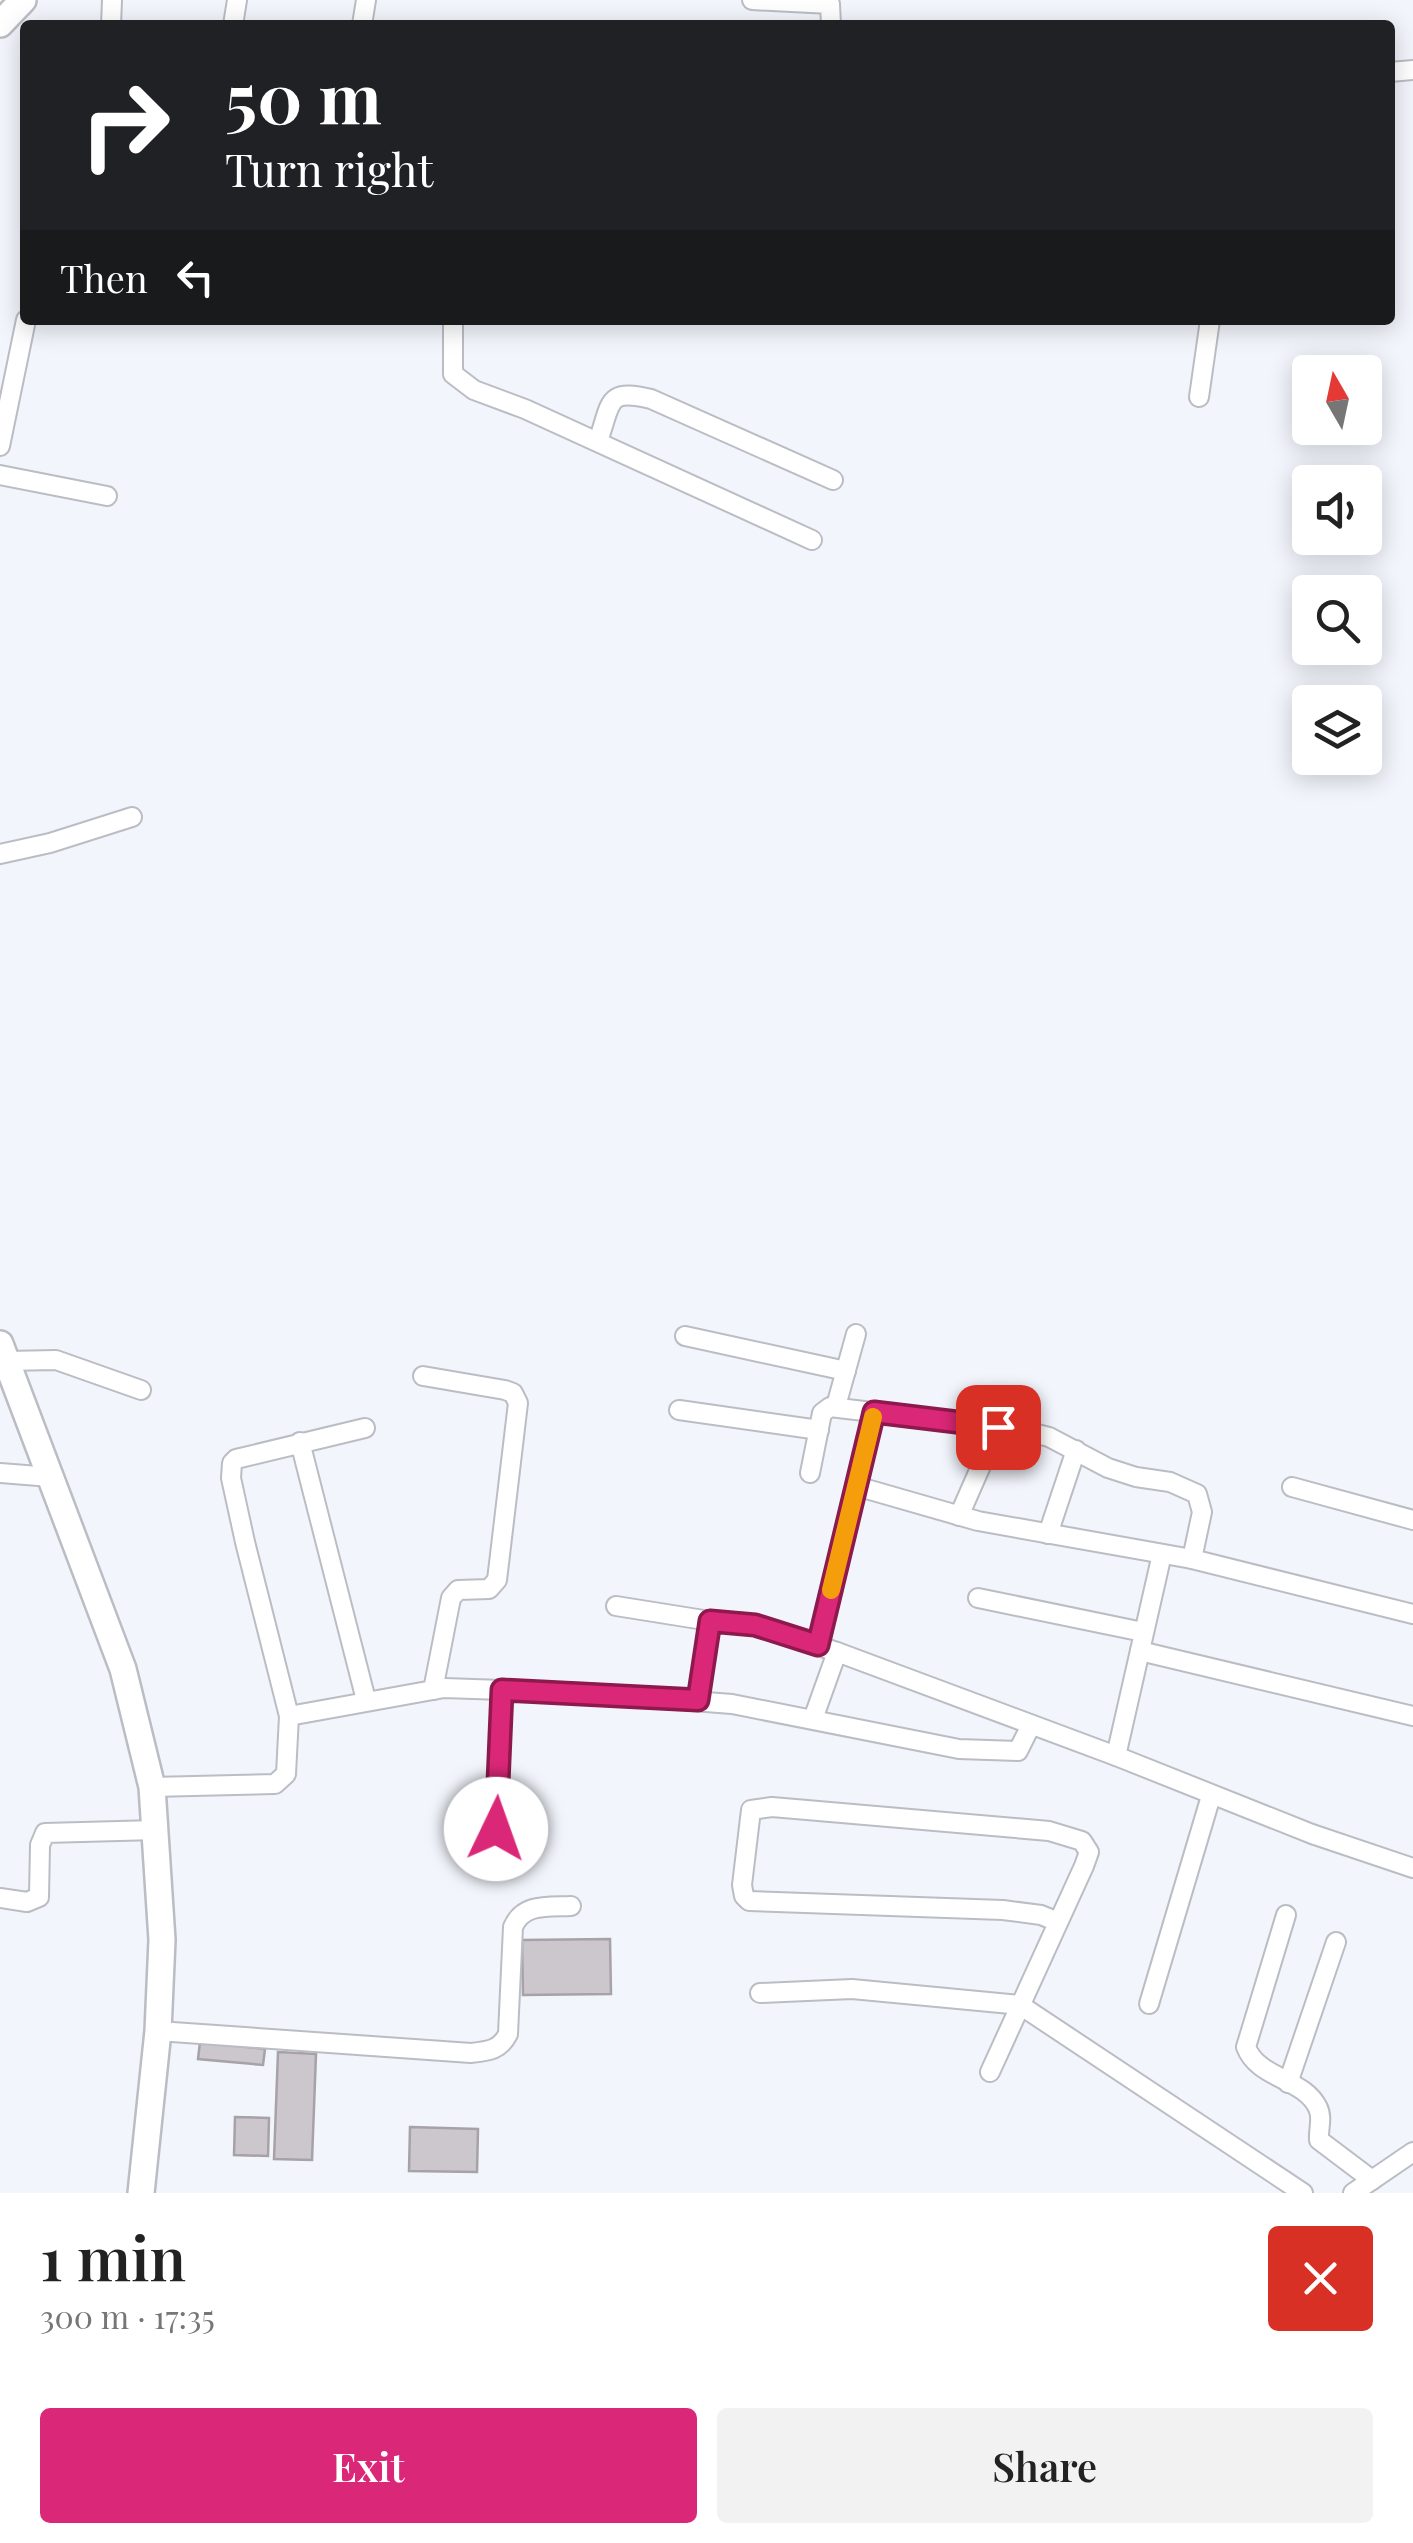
<!DOCTYPE html>
<meta charset="utf-8">
<style>
body{margin:0;font-family:"Playfair Display",serif;background:#f2f2f2;color:#222;height:100vh;display:flex;flex-direction:column;font-size:38px;white-space:nowrap}
*{box-sizing:border-box;margin:0}
p{font-size:32px;color:#767676}
.icon{flex:none;width:55px;height:55px;fill:none;stroke:currentColor;stroke-width:2;stroke-linecap:round;stroke-linejoin:round}
.map{position:relative;height:2193px;overflow:hidden}
.panel{display:flex;flex-direction:column;background:#fff;flex:1}
.panel>*{flex:none}
.top-card{position:absolute;left:20px;top:20px;width:1375px;height:305px;border-radius:10px;box-shadow:0 5px 25px #0003;background:#202124;color:#fff;overflow:hidden}
.needle{width:65px;rotate:351deg}
.fabs{position:absolute;left:1292px;top:355px;display:grid;gap:20px}
.fabs a{display:grid;place-items:center;width:90px;height:90px;border-radius:10px;background:#fff;box-shadow:0 5px 25px #0003;font-size:50px}
.pin{position:absolute;display:grid;place-items:center;width:85px;height:85px;color:#fff;margin:-42px;border-radius:20px;box-shadow:0 5px 15px #0006}
.me{position:absolute;width:110px;margin:-55px;rotate:3deg;stroke-linejoin:round;filter:drop-shadow(0 0 8px #0008)}
.turn{display:flex;align-items:center;gap:35px;height:210px;padding:0 40px;font-size:45px}
.turn .icon{width:130px;height:130px;stroke-width:2.5}
.turn b{display:block;font-size:70px;line-height:85px}
.then{display:flex;align-items:center;height:95px;padding:0 40px;background:#0003;gap:20px;font-size:38px}
.round{display:grid;place-items:center;flex:none;width:105px;height:105px;border-radius:10px;background:#f2f2f2}
.overview{display:flex;align-items:center;justify-content:space-between;height:170px;padding:0 40px}
h1{font-size:60px;font-weight:600;line-height:75px}
.action{display:flex;gap:20px;margin-top:auto;padding:20px 40px}
.action a{flex:1;height:115px;border-radius:10px;background:#db2777;color:#fff;font-size:40px;font-weight:600;line-height:115px;text-align:center}
.action a+a{background:#f2f2f2;color:#222}
.map>svg:first-child{display:block}
.building{fill:#ccc7cd;stroke:#a6a2a7;stroke-width:2.5}
.lines{fill:none;stroke-linecap:round;stroke-linejoin:round}
.street-casing{stroke:#babdc3;stroke-width:22}
.secondary-casing{stroke:#babdc3;stroke-width:30}
.street{stroke:#fff;stroke-width:18}
.secondary{stroke:#fff;stroke-width:25}
.route-casing{stroke:#8e194d;stroke-width:25}
.route{stroke:#db2777;stroke-width:18}
.slow{stroke:#f59e0b;stroke-width:18}
</style>
<div class="map">
<svg width="1413" height="2193" viewBox="0 0 1413 2193">
<rect width="100%" height="100%" fill="#f2f5fc"/>
<g class="building">
<polygon points="610,1939 611,1994 523,1995 522,1940"/>
<polygon points="200,2042 265,2049 263,2065 198,2059"/>
<polygon points="278,2052 316,2054 312,2160 274,2159"/>
<polygon points="235,2117 269,2118 268,2156 234,2155"/>
<polygon points="410,2127 478,2129 477,2172 409,2171"/>
</g>
<g class="lines">
<defs>
<g id="street">
<polyline points="752,0 830,4 831,25"/>
<polyline points="111,25 112,0"/>
<polyline points="233,25 237,0"/>
<polyline points="362,25 366,0"/>
<polyline points="1390,72 1413,70"/>
<polyline points="453,320 453,374 474,390 525,409 812,540"/>
<polyline points="1199,397 1210,320"/>
<path d="M 598,441 C 612,403 605,388 651,399 L 833,480"/>
<polyline points="0,446 26,320"/>
<polyline points="0,475 107,496"/>
<polyline points="0,854 50,843 132,817"/>
<polyline points="685,1336 846,1371"/>
<polyline points="6,1361 56,1360 141,1390"/>
<polyline points="423,1376 505,1390 513,1393 518,1403 497,1580 489,1589 458,1590 451,1598 433,1690"/>
<polyline points="836,1406 856,1334"/>
<polyline points="679,1410 819,1430"/>
<polyline points="300,1442 366,1700"/>
<polyline points="0,1473 51,1477"/>
<polyline points="810,1473 822,1413 830,1407 1017,1429 1049,1437 1108,1468 1136,1477 1170,1482 1197,1494 1202,1512 1192,1559"/>
<polyline points="856,1486 978,1521 1192,1559 1413,1614"/>
<polyline points="1292,1487 1413,1520"/>
<polyline points="959,1516 998,1427"/>
<polyline points="1048,1534 1076,1450"/>
<polyline points="978,1598 1143,1632"/>
<polyline points="616,1606 710,1621 698,1700"/>
<polyline points="710,1621 755,1625 837,1652 1116,1756 1312,1834 1413,1868"/>
<polyline points="818,1645 875,1412"/>
<polyline points="1140,1651 1413,1716"/>
<polyline points="289,1716 245,1542 231,1478 232,1463 236,1459 365,1428"/>
<polyline points="813,1719 837,1652"/>
<polyline points="1116,1756 1162,1554"/>
<polyline points="152,1787 275,1784 286,1774 289,1716 444,1688 588,1693 732,1704 959,1749 1018,1751 1031,1725"/>
<polyline points="495,1829 502,1690"/>
<polyline points="0,1898 27,1902 39,1897 40,1845 45,1833 156,1830"/>
<path d="M 1286,1915 L 1246,2047 C 1258,2079 1304,2078 1318,2108 C 1323,2118 1318,2130 1319,2140 L 1372,2180"/>
<polyline points="760,1993 852,1989 1020,2005 1303,2193"/>
<polyline points="1149,2004 1211,1796"/>
<path d="M 158,2031 L 471,2053 C 489,2051 500,2050 508,2034 L 513,1927 C 523,1903 548,1907 571,1906"/>
<polyline points="990,2072 1084,1866 1089,1852 1082,1841 1049,1831 772,1807 751,1810 742,1885 744,1896 749,1901 1003,1910 1041,1915 1058,1922"/>
<polyline points="1288,2083 1336,1942"/>
<polyline points="1353,2193 1413,2152"/>
</g>
<g id="secondary">
<polyline points="0,24 23,0"/>
<polyline points="0,1344 123,1669 152,1787 162,1940 158,2031 141,2193"/>
</g>
</defs>
<use href="#street" class="street-casing"/>
<use href="#secondary" class="secondary-casing"/>
<use href="#street" class="street"/>
<use href="#secondary" class="secondary"/>
</g>
<g class="lines">
<defs>
<polyline id="route" points="496,1829 502,1690 698,1700 710,1621 755,1625 818,1645 874,1412 998,1427"/>
</defs>
<use href="#route" class="route-casing"/>
<use href="#route" class="route"/>
<polyline class="slow" points="831,1590 873,1417"/>
</g>
</svg>
<div class="fabs">
<a><svg class="needle" viewBox="-14 -14 28 28"><path d="M0-13l5 13h-10z" fill="#e53935"/><path d="M0 13l5-13h-10z" fill="#767676"/></svg></a>
<a><svg class="icon" aria-label="sound" viewBox="0 0 24 24"><path d="M4 9h4l5-4v14l-5-4H4zM17 9q2 3 0 6"/></svg></a>
<a><svg class="icon" aria-label="search" viewBox="0 0 24 24"><circle cx="10" cy="10" r="6"/><path d="M15 15l6 6"/></svg></a>
<a><svg class="icon" aria-label="layers" viewBox="0 0 24 24"><path d="M12 4l9 5-9 5-9-5zM3 14l9 5 9-5"/></svg></a>
</div>
<div class="pin" style="left:998px;top:1427px;background:#d93025"><svg class="icon" aria-label="arrive" viewBox="0 0 24 24"><path d="M6 21V4h12l-3 4 3 4H6"/></svg></div>
<svg class="me" style="left:496px;top:1829px" viewBox="-20 -20 40 40"><circle r="19" fill="#fff"/><path d="M0-13L10 11 0 6-10 11z" fill="#db2777"/></svg>
<div class="top-card">
<div class="turn"><svg class="icon" aria-label="right" viewBox="0 0 24 24"><path d="M7 20v-9h11M14 6l5 5-5 5"/></svg><div><b>50 m</b>Turn right</div></div>
<div class="then">Then<svg class="icon" aria-label="left" viewBox="0 0 24 24"><path d="M17 20v-9H6M10 6l-5 5 5 5"/></svg></div>
</div>
</div>
<section class="panel">
<div class="overview"><div><h1>1 min</h1><p>300 m · 17:35</p></div><a class="round" style="background:#d93025;color:#fff"><svg class="icon" aria-label="close" viewBox="0 0 24 24"><path d="M6 6l12 12M18 6L6 18"/></svg></a></div>
<div class="action"><a>Exit</a><a>Share</a></div>
</section>
